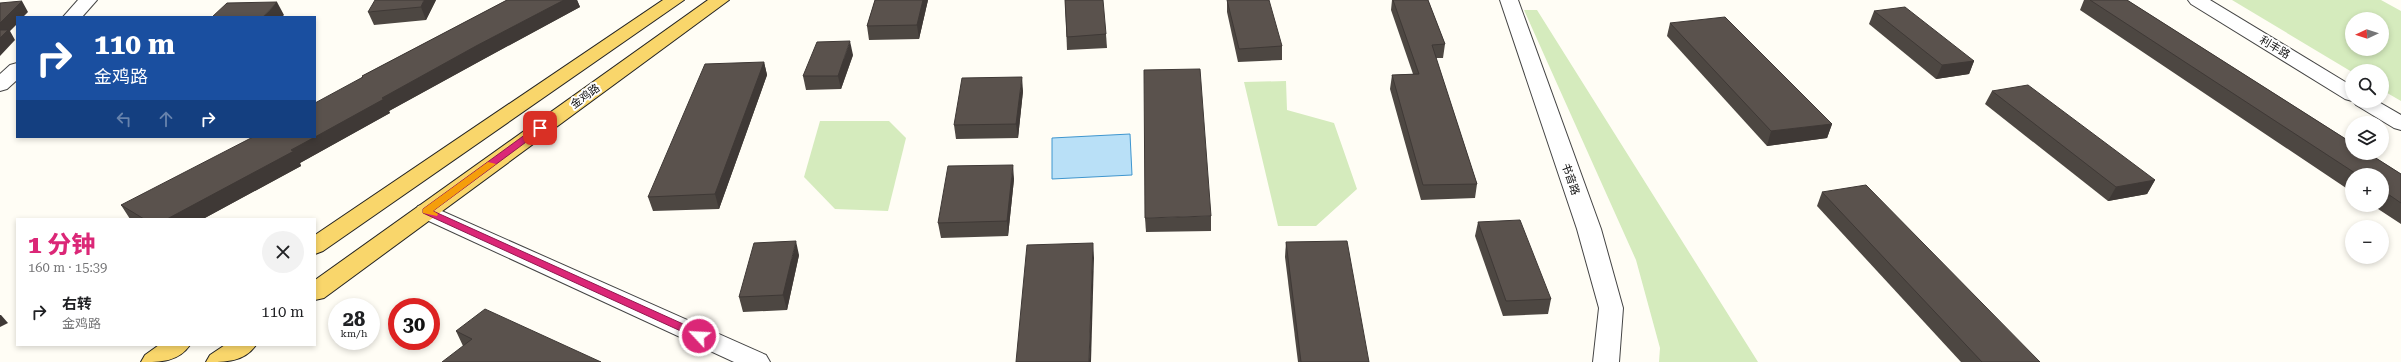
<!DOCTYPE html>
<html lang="zh">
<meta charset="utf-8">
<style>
body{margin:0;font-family:"Roboto Serif","Noto Sans SC",serif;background:#f2f2f2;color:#202124;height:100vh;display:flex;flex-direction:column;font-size:15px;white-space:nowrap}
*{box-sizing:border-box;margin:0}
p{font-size:13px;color:#757577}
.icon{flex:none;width:22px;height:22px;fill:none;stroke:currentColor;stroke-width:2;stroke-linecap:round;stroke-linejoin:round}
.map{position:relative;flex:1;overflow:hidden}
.panel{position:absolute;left:16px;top:218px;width:300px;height:128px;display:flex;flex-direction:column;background:#fff;border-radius:0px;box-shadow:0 2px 6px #0003}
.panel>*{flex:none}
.hud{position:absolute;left:16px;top:16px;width:300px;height:122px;border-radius:0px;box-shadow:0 2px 6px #0003;background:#1a4fa0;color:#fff;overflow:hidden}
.needle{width:26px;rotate:266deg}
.tools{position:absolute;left:2345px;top:12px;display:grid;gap:8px}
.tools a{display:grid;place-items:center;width:44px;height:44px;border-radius:50%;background:#fff;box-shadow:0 2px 6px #0003;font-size:20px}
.speed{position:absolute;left:328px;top:298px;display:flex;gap:8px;font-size:20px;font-weight:700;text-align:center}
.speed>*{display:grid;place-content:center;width:52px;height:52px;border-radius:50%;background:#fff;box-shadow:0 2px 6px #0003;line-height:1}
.speed small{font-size:10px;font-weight:400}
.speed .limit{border:6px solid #d22;background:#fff;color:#111}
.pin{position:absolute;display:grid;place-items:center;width:34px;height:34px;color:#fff;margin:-17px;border-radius:8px;box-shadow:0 2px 6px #0006}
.me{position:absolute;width:44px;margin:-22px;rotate:295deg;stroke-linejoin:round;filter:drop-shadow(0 0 3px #0008)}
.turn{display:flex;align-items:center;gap:14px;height:84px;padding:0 12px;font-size:18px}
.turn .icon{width:52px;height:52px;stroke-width:2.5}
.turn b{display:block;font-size:28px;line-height:34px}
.lanes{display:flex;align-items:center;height:38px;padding:0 12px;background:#0003;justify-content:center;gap:20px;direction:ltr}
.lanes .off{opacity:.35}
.round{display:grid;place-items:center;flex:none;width:42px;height:42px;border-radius:21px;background:#f2f2f2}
.headline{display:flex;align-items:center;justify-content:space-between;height:68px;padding:0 12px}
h1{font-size:24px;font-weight:800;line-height:30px;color:#db2777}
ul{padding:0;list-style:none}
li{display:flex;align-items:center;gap:12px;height:52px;padding:0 12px}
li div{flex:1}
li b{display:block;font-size:15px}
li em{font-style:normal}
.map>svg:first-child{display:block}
.green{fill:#d5ebbd;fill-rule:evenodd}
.water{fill:#b9e0f7;stroke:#3f96cf}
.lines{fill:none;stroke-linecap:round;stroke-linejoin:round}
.minor-casing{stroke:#444;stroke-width:2}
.major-casing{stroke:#222;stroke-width:2}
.minor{fill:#fff;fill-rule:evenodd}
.major{fill:#f9d66b;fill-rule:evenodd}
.wall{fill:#4d4742}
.shaded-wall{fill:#3f3936}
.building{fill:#5a524d;stroke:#3f3936}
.route{fill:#db2777;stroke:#8e194d}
.slow{fill:#f59e0b}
.labels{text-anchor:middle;stroke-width:4;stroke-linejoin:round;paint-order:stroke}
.street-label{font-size:11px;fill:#111;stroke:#fff}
</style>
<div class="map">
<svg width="2401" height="362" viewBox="0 0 2401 362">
<rect width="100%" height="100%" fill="#fffdf5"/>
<g class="green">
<path d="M 2232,0 L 2381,0 L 2401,11 L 2401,101 L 2382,90 L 2382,71 L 2352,72 ZM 2352,19 L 2382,19 L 2382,49 L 2352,49 Z"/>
<polygon points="1524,10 1537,10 1758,362 1659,362 1660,348 1636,260"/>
<polygon points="1286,81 1287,110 1334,123 1357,189 1316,226 1278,226 1244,82"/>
<polygon points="820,121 889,121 906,138 888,211 835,209 804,177"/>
</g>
<polygon class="water" points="1130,134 1132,175 1052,179 1052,138"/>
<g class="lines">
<defs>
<g id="minor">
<polygon points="78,0 97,0 82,17 63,17"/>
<polygon points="1500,0 1518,0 1601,229 1623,308 1619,362 1593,362 1599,308 1577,229"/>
<polygon points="2188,0 2210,0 2352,86 2352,101 2345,99 2191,4"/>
<polygon points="17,63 17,80 7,89 0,91 0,74 10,65"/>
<polygon points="2353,101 2377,101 2401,115 2401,130 2394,128 2356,105"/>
<polygon points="426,204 766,355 770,362 734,362 418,216 415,211 418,206"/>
</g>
<g id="major">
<polygon points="663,0 684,0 323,251 315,254 315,235"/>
<polygon points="708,0 729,0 324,298 315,300 315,280"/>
<path d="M 159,345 L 190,345 C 178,362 161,362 141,362 L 145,355 Z"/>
<path d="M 225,345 L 256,345 C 244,362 226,362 206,362 L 210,355 Z"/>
</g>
</defs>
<use href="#minor" class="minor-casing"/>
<use href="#major" class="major-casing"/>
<use href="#minor" class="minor"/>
<use href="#major" class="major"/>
</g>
<g class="wall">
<polygon points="436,0 426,20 374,25 368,12"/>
<polygon points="507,0 577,0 580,7 482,60 389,111 390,113 300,163 301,166 203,219 130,219 121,205 315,137 362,77 362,76"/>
<polygon points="875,0 928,0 919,39 869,40 867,26"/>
<polygon points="1065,0 1106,34 1107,48 1067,50"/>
<polygon points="1227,0 1282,46 1282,60 1238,62 1227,12"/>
<polygon points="1392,0 1428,0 1445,44 1443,58 1436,58 1477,184 1475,198 1421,200 1390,89 1392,75 1413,74 1391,10"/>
<polygon points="2084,0 2127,0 2401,174 2401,224 2372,205 2382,205 2382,175 2352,175 2352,192 2080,10"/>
<polygon points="1874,11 1974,61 1969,74 1936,79 1869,24"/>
<polygon points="1670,23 1832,124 1827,138 1767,146 1667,36"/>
<polygon points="853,55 841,89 806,90 803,76"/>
<polygon points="764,62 767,75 719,209 653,211 648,197"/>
<polygon points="1023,91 1018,138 956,139 954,125"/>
<polygon points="1992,91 2155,180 2147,194 2108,201 1985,104"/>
<polygon points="109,137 166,137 110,138"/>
<polygon points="1014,179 1008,236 941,238 938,223"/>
<polygon points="1822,192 2040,362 1961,362 1817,206"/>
<polygon points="1211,216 1211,231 1146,232 1145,218"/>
<polygon points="1478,222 1551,299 1548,314 1503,316 1475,236"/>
<polygon points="1286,242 1369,362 1298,362 1285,257"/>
<polygon points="799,255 787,310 743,312 739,297"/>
<polygon points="456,331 601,362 463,346"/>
</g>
<g class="shaded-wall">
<polygon points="424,0 436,0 426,20 421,7"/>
<polygon points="564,0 577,0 580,7 482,60 389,111 390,113 300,163 301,166 203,219 167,219 291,150 382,98 476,46"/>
<polygon points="923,0 928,0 919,39 917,25"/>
<polygon points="22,1 28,12 23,17 17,17 17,24 10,31 15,40 0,56 0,23"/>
<polygon points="277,2 284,15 282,17 263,17"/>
<polygon points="850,41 853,55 841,89 838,76"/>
<polygon points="1974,61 1969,74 1936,79 1942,65"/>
<polygon points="764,62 767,75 719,209 715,194"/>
<polygon points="1022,77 1023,91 1018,138 1016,124"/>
<polygon points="1832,124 1827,138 1767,146 1771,131"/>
<polygon points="1013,165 1014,179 1008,236 1007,221"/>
<polygon points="2155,180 2147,194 2108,201 2116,187"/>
<polygon points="796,241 799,255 787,310 783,295"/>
<polygon points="1093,243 1094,258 1091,362 1089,362"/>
<polygon points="0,315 1,315 8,323 0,327"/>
</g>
<g class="building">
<polygon points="375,0 424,0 421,7 368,12"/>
<polygon points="507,0 564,0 476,46 382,98 384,99 315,137 315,103 363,77 362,76"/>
<polygon points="875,0 923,0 917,25 867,26"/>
<polygon points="1065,0 1103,0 1106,34 1067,37"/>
<polygon points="1227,0 1269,0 1282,46 1239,49"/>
<polygon points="1393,0 1428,0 1445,44 1432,45 1477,184 1423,185 1392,75 1419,74"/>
<polygon points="2090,0 2127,0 2352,143 2352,153 2368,153 2401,174 2401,203 2382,190 2382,175 2358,175"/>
<polygon points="22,1 0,23 0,3"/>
<polygon points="277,2 263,17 212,17 227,3"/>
<polygon points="1905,7 1974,61 1942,65 1874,11"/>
<polygon points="1725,17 1832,124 1771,131 1670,23"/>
<polygon points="0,30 8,30 0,38"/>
<polygon points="850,41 838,76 803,76 817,42"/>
<polygon points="764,62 715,194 648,197 705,64"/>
<polygon points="1200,69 1211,216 1145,218 1144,70"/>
<polygon points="1022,77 1016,124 954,125 962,78"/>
<polygon points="2028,85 2155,180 2116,187 1992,91"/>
<polygon points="253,137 315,137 291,150 294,151 167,219 144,219 121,205"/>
<polygon points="1013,165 1007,221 938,223 948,166"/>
<polygon points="1866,185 2040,362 1982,362 1822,192"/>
<polygon points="1520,220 1551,299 1506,301 1478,222"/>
<polygon points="796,241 783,295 739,297 754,243"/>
<polygon points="1347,241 1369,362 1301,362 1286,242"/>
<polygon points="1093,243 1089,362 1016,362 1027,245"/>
<polygon points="485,309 601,362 442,362 472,339 456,331"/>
</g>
<polygon class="route" points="537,126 545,128 433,211 703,333 703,338 696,338 423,213 423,209"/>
<polygon class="slow" points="488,162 496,164 433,211 438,214 437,216 423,213 423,209"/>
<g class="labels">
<g class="street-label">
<text transform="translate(2275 47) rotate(31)" y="4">利丰路</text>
<text transform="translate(585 96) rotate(-36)" y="4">金鸡路</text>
<text transform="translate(1571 179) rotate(71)" y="4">书音路</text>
</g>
</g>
</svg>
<div class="tools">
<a><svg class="needle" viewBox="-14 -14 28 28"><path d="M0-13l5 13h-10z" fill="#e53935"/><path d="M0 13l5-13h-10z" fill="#757577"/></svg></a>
<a><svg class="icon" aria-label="search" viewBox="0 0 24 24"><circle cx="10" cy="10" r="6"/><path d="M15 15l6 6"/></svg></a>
<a><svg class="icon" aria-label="layers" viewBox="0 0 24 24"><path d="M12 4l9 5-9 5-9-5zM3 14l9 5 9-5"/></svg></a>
<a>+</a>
<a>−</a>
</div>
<div class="speed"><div>28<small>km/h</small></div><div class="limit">30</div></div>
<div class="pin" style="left:540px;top:128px;background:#d93025"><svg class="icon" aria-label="arrive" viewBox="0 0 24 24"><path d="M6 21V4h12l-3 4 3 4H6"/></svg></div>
<svg class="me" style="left:699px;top:336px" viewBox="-20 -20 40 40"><circle r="17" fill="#db2777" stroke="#fff" stroke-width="3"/><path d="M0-11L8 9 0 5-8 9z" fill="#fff"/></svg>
<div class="hud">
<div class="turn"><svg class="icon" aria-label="right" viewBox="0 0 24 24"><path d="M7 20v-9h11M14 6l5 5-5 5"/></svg><div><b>110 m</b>金鸡路</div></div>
<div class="lanes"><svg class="icon off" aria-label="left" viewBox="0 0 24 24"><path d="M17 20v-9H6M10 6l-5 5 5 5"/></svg><svg class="icon off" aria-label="ahead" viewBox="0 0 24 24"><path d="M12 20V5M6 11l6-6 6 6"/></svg><svg class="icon" aria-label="right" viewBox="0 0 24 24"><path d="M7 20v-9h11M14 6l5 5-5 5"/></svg></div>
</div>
<section class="panel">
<div class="headline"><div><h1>1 分钟</h1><p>160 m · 15:39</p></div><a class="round"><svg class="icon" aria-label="close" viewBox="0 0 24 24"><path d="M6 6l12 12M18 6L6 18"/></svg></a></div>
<ul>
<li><svg class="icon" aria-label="right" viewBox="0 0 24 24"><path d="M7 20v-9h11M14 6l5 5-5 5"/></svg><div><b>右转</b><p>金鸡路</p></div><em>110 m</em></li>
</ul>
</section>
</div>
